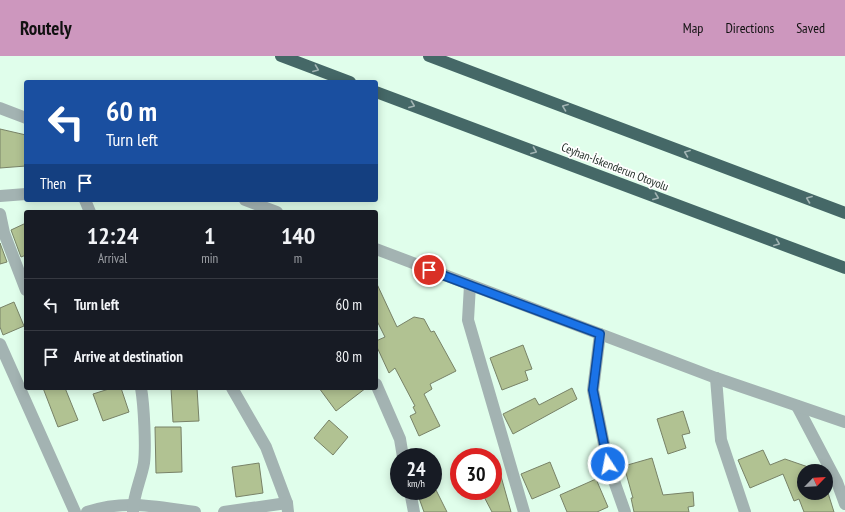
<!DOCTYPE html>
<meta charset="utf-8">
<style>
body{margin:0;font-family:"PT Sans Narrow",sans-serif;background:#242831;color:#f1f3f6;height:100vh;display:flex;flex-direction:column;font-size:15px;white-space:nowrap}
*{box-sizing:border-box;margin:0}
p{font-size:13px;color:#9ea1a6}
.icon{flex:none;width:22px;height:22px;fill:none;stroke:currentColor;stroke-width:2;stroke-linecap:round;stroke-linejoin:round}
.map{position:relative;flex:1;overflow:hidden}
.drawer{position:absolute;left:24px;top:154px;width:354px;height:180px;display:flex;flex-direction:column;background:#171b24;border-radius:4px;box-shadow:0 2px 10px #0003}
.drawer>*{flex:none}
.hud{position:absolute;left:24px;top:24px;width:354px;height:122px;border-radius:4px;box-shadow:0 2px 10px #0003;background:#1a4fa0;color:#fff;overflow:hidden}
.needle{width:26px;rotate:65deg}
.fabs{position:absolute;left:797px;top:408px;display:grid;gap:8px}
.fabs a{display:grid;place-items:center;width:36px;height:36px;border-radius:50%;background:#171b24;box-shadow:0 2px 10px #0003;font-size:20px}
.speed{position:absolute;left:390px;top:392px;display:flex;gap:8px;font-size:20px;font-weight:700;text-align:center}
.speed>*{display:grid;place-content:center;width:52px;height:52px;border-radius:50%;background:#171b24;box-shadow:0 2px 10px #0003;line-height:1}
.speed small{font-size:10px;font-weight:400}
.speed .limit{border:6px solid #d22;background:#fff;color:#111}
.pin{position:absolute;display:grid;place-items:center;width:34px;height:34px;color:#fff;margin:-17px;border:2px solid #fff;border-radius:50%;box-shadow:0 1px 4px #0007}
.me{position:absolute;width:44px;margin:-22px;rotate:349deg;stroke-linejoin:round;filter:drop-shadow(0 0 3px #0008)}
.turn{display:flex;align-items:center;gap:14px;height:84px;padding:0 16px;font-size:18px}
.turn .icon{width:52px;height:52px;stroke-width:2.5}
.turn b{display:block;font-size:28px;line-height:34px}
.then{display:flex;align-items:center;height:38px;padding:0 16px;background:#0003;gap:8px;font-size:15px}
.eta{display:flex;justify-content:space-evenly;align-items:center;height:68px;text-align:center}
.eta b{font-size:24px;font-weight:700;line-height:28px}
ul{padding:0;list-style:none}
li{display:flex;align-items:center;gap:12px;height:52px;padding:0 16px;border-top:1px solid #363941}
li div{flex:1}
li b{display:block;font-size:15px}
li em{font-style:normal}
header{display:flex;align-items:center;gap:24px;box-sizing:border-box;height:56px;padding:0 20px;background:#cd97be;color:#111}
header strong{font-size:19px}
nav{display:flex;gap:22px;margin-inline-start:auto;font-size:14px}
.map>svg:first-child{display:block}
.building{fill:#b1c292;stroke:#788267}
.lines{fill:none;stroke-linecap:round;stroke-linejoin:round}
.minor{stroke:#a3b3b2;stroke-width:12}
.tertiary{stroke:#a3b3b2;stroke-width:12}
.motorway{stroke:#456867;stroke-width:12}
.oneway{stroke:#a2b4b3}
.route-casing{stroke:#114b97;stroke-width:10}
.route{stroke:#1a73e8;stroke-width:7}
.labels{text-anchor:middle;stroke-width:3.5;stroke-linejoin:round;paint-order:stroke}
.street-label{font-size:12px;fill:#25312a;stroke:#fff}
</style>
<header>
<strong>Routely</strong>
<nav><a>Map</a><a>Directions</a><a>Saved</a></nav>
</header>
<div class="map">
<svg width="845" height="456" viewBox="0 0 845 456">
<rect width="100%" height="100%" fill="#e0feeb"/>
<g class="building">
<polygon points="0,73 26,79 26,110 0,112"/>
<polygon points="26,167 26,199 21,201 11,174"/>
<polygon points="0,187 7,206 0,208"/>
<polygon points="376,226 397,271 414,261 424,263 431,276 434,275 456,315 430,328 432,333 424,338 440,370 419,380 410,360 416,357 413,351 415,350 395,312 389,317 376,289 376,285 385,281 376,263"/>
<polygon points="14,246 24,270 3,279 0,271 0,252"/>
<polygon points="523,289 532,313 525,315 528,324 502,334 490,302"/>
<polygon points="43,332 65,332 78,364 58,371"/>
<polygon points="112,332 121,332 129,356 103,365 93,338"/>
<polygon points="171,332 197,332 199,365 173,366"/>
<polygon points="319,332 366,332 336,355"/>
<polygon points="572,332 577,343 513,378 503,358 535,342 539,349"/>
<polygon points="683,355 690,377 682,379 686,392 668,398 657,363"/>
<polygon points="329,364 348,381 333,399 314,382"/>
<polygon points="155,371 181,371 182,416 156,417"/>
<polygon points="763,394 770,409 785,403 814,413 815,415 804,415 804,437 828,437 834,456 804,456 799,443 794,445 783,418 750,432 738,404"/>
<polygon points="652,402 663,439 693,436 694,450 688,451 689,456 634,456 631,442 633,442 624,410"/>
<polygon points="493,406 497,406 511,456 492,456 481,435 493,435"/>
<polygon points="550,406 560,431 532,443 521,418"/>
<polygon points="259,407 263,437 236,441 232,411"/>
<polygon points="596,423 608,451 597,456 567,456 560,439"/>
<polygon points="436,434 447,456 424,456 419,442"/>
</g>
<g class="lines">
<g class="minor">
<polyline points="0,140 26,138"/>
<polyline points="85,144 90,156"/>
<polyline points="0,158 4,177 26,234"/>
<polyline points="470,229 468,264 524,456"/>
<polyline points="600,278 593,334 608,408 625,456"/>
<polyline points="0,288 75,456"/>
<polyline points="716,322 721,384 745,456"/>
<polyline points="376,328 400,383 403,401"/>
<polyline points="232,332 266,391 287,447 288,456"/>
<polyline points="797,350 837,426 845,448"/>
<polyline points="410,435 414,456"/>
<path d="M 87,456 C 126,443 156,451 195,456"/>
<path d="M 133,456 C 133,439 141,424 144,407 C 146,391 144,349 141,332"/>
<polyline points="224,456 287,447"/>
</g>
<g class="tertiary">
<polyline points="0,52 26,62"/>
<polyline points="245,144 277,156"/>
<polyline points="376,193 716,322 845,366"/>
</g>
<g class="motorway">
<polyline points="281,0 350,26"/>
<polyline points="429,0 845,157"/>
<polyline points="376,36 845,212"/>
</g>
</g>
<defs><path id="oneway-chevron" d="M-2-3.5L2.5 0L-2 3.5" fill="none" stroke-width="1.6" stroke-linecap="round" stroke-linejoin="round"/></defs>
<g class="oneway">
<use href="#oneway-chevron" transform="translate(316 13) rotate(21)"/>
<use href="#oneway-chevron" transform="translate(412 49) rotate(21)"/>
<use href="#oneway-chevron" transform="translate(565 51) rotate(-159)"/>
<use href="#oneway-chevron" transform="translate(534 95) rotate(21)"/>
<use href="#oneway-chevron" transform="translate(687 97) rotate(-159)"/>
<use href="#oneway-chevron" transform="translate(656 141) rotate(21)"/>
<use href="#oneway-chevron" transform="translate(809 143) rotate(-159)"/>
<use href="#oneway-chevron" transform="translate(777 187) rotate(21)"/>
</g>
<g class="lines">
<defs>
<polyline id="route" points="429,214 600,278 593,334 608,408"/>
</defs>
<use href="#route" class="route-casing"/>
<use href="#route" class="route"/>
</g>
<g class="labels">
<g class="street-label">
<text transform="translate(615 111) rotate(21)" y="4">Ceyhan-İskenderun Otoyolu</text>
</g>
</g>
</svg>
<div class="fabs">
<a><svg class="needle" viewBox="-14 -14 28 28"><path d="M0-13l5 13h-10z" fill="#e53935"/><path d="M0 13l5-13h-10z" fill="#9ea1a6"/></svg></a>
</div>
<div class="speed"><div>24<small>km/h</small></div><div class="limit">30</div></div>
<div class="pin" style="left:429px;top:214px;background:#d93025"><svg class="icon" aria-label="arrive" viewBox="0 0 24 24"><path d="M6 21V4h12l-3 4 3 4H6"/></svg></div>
<svg class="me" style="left:608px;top:408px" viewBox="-20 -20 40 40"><circle r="17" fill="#1a73e8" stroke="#fff" stroke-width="3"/><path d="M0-11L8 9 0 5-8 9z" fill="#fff"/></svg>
<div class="hud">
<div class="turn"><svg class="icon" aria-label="left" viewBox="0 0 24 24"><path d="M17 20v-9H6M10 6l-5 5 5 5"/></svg><div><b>60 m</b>Turn left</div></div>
<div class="then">Then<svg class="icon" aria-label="arrive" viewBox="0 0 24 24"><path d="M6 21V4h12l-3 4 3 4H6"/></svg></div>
</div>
<section class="drawer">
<div class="eta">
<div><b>12:24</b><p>Arrival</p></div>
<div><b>1</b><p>min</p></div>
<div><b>140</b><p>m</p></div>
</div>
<ul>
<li><svg class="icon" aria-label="left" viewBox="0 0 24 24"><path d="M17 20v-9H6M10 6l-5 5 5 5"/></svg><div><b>Turn left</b></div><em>60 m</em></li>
<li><svg class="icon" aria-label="arrive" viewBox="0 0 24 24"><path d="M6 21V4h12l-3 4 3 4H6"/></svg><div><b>Arrive at destination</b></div><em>80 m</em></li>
</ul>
</section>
</div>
